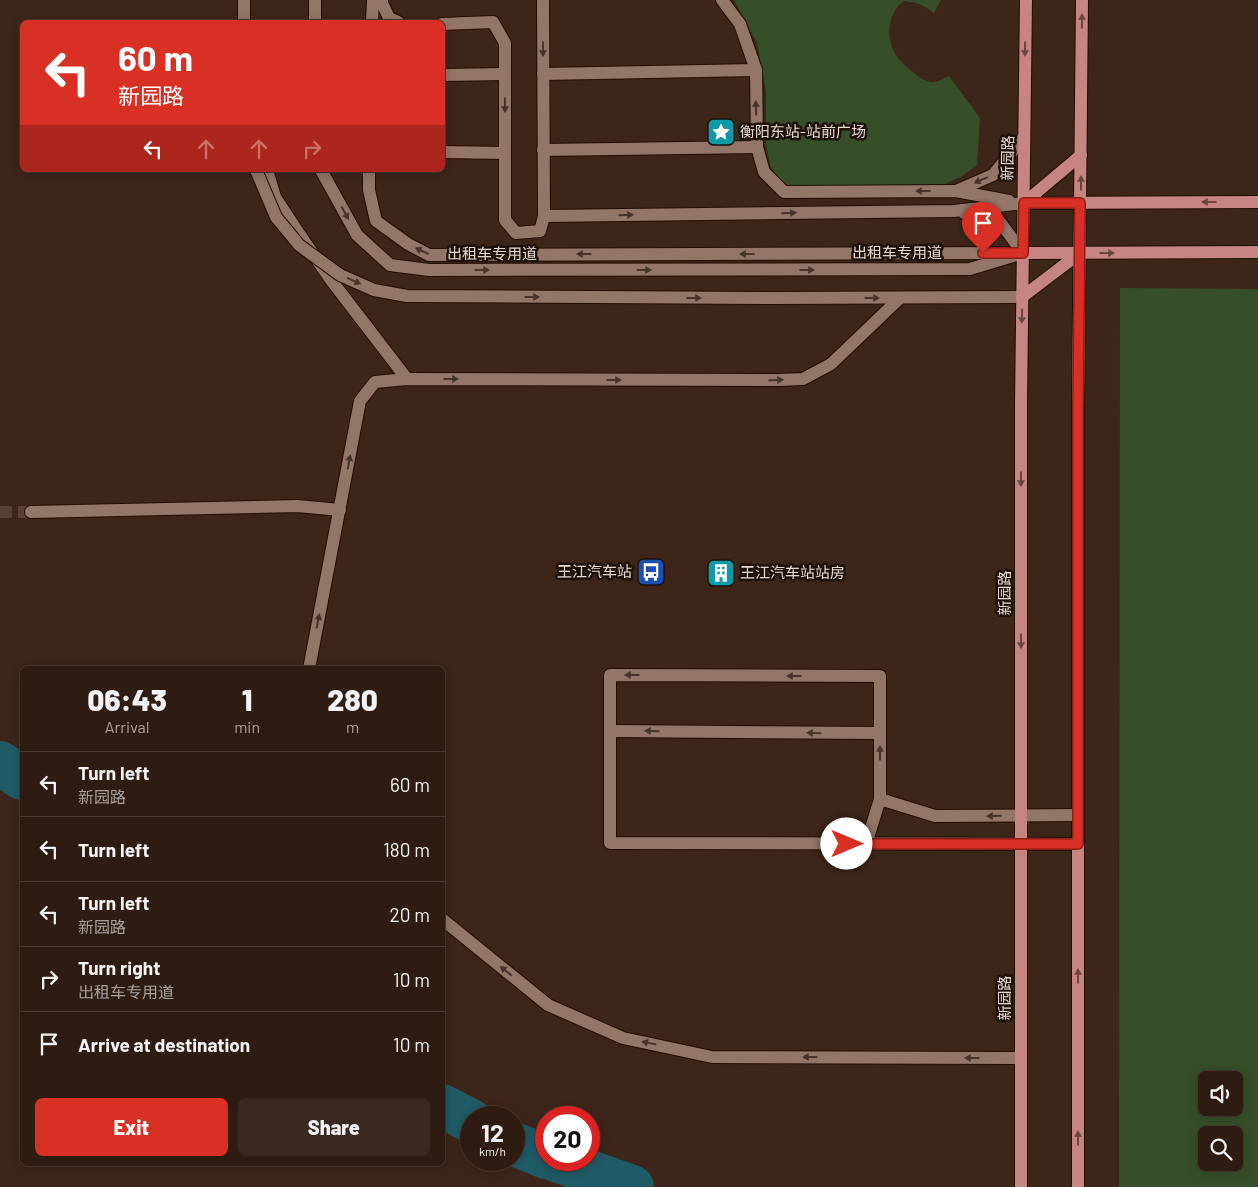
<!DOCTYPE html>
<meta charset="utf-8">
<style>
body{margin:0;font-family:Barlow,"Noto Sans SC",sans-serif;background:#3a2921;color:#f1f3f6;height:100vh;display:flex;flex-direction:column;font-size:19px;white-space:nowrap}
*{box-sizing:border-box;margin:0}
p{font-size:16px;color:#a7a1a0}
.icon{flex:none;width:28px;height:28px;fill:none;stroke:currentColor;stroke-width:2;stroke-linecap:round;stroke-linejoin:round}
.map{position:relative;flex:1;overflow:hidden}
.details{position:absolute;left:20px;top:666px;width:425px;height:500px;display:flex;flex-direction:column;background:#2e1c13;border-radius:8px;box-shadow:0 2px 12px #0003,0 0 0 1px #493a33}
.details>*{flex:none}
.top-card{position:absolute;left:20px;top:20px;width:425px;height:152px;border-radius:8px;box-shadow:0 2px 12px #0003,0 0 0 1px #493a33;background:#d93025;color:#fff;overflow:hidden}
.tools{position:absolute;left:1198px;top:1071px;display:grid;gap:10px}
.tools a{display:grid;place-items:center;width:45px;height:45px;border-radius:8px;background:#2e1c13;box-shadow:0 2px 12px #0003,0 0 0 1px #493a33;font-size:25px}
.speed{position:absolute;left:460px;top:1106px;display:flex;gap:10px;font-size:25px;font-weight:700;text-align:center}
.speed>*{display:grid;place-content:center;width:65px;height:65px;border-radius:50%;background:#2e1c13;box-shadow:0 2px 12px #0003,0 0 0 1px #493a33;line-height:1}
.speed small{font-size:12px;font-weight:400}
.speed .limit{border:8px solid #d22;background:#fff;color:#111}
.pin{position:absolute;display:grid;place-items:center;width:42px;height:42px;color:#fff;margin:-51px -21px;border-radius:50% 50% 50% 0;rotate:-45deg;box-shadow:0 0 5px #0007}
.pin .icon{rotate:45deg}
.me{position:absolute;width:55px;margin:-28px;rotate:90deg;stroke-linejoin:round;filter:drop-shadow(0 0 4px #0008)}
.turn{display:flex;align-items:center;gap:18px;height:105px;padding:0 15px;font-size:22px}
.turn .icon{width:65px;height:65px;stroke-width:2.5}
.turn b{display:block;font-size:35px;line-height:42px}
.lanes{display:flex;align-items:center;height:48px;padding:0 15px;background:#0003;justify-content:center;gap:25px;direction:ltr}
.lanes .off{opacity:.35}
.eta{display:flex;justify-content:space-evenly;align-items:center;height:85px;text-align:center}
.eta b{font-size:30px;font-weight:800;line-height:35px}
.cta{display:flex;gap:10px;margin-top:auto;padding:10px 15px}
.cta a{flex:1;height:58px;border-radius:8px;background:#d93025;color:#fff;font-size:20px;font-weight:800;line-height:58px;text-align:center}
.cta a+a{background:#3a2921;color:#f1f3f6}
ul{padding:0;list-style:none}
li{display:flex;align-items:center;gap:15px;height:65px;padding:0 15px;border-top:1px solid #493a33}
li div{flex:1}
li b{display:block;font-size:19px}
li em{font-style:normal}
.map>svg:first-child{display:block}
.green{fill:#364f29;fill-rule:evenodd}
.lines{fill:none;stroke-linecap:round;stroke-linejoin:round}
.river{stroke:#1f5b67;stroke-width:44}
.minor-tunnel{stroke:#564034;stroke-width:12;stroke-dasharray:12 6;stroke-linecap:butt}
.minor-casing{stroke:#230d03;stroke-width:14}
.major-casing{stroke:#230d03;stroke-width:14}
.minor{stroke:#937668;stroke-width:12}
.major{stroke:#c78582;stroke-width:12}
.minor-bridge-casing{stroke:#230d03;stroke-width:14;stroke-linecap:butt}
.minor-bridge{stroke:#937668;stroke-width:12}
.oneway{fill:#694541}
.oneway2{fill:#46342c}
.route-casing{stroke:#8d1f18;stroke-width:12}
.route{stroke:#d93025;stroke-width:9}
.labels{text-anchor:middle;stroke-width:5;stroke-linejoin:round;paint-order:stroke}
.poi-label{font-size:15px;fill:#e6d6ce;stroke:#1c110c;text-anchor:start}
.street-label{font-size:15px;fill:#e6d6ce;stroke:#1c110c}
</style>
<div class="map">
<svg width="1258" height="1187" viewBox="0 0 1258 1187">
<rect width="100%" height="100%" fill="#3d2519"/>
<g class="green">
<path d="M 734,0 L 941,0 L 934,13 C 923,5 918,2 904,1 C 890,10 886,31 892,47 C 896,58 905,66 914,73 C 920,78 927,83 935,82 C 940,81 944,78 949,76 L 980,118 L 977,165 L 962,176 L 943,185 L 799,189 L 780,182 L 770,165 L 766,144 L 766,91 L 757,43 Z"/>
<path d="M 1120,288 L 1258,289 L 1258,1187 L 1119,1187 ZM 1206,1080 L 1234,1080 L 1234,1108 L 1206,1108 ZM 1206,1135 L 1234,1135 L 1234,1162 L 1206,1162 Z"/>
</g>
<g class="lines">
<g class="river">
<polyline points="0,763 22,778"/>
<polyline points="442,1106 471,1121"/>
<polyline points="514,1144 546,1157"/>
<polyline points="556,1160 632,1187"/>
</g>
<polyline class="minor-tunnel" points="0,512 31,512"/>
<defs>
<g id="minor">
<polyline points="244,0 244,22"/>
<polyline points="382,0 382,3 389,18 398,22"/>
<polyline points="543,0 544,216 954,211 1024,203"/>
<polyline points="722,0 740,24 756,70 757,147 764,172 784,192 956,191 1009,201"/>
<polyline points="315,22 315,0"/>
<polyline points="372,22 373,0"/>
<polyline points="442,24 493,22 505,43 505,220 516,233 540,231 544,216"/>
<polyline points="543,74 756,70"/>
<polyline points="442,75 505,74"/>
<polyline points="543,150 757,147"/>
<polyline points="442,152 505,153"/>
<polyline points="267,170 275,197 298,232 331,280 407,379"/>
<polyline points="321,170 357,235 390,265 429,270 970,269 1023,253"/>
<polyline points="369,170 369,190 376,221 408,244 429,255 1010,253"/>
<polyline points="956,191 993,175 1024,137"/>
<polyline points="964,213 1000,222 1023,253"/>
<polyline points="770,298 1022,297"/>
<polyline points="31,512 297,506 340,510"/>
<polyline points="309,669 360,401 375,382 407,379 779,380 803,379 831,364 900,298"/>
<polyline points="610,731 880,733"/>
<polyline points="1078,815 935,816 880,799 880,676 610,675 610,843 1078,844"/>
<polyline points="866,844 880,799"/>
<polyline points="442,919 548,1005 623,1038 712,1057 1021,1058"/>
</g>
<g id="major">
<polyline points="1024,203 1258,202"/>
<polyline points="1024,203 1081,155"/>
<polyline points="1023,253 1258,252"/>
<polyline points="1022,297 1080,253"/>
<polyline points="1021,1187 1021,404 1026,0"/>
<polyline points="1078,1187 1078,408 1082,0"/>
</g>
</defs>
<use href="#minor" class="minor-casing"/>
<use href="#major" class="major-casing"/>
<use href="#minor" class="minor"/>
<use href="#major" class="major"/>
<defs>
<polyline id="minor-bridge" points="256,170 276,217 299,245 340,275 374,290 407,296 770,298"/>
</defs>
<use href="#minor-bridge" class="minor-bridge-casing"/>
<use href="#minor-bridge" class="minor-bridge"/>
</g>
<defs><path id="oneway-solid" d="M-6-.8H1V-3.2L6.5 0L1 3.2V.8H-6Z" transform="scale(1.25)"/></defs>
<g class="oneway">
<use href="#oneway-solid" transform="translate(1082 21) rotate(-89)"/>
<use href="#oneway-solid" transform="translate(1025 49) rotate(91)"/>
<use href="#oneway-solid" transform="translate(1081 183) rotate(-90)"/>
<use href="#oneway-solid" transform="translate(1209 202) rotate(180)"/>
<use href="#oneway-solid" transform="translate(1107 253)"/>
<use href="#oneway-solid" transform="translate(1022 316) rotate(91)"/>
<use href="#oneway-solid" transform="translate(1021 479) rotate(90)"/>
<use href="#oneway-solid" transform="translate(1021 641) rotate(90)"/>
<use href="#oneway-solid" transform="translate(1078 976) rotate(-90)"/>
<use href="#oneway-solid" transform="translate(1078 1138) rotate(-90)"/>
</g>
<g class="oneway2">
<use href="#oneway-solid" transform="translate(543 49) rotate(90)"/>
<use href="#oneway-solid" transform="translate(505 105) rotate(90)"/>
<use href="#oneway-solid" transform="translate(756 108) rotate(-91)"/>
<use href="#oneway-solid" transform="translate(981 180) rotate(157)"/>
<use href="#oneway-solid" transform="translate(923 191) rotate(180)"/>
<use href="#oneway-solid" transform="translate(345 213) rotate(61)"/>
<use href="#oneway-solid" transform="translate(789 213) rotate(-1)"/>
<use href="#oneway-solid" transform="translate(626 215) rotate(-1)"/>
<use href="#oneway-solid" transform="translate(422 251) rotate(-155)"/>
<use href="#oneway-solid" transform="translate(584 254) rotate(180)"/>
<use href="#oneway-solid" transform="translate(747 254) rotate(180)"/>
<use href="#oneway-solid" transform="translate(482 270)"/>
<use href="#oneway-solid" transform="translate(644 270)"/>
<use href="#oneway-solid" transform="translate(807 270)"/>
<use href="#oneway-solid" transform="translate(354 281) rotate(24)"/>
<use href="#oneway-solid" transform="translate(532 297)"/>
<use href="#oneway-solid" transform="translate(694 298)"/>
<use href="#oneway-solid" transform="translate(872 298)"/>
<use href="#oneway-solid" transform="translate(451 379)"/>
<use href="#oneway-solid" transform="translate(614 380)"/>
<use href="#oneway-solid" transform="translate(776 380) rotate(-1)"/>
<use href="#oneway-solid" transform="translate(349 462) rotate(-80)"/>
<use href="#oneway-solid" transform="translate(318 621) rotate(-79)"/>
<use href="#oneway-solid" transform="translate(632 675) rotate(-180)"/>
<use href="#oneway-solid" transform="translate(794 676) rotate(-180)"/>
<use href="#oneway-solid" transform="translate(652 731) rotate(-179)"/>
<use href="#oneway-solid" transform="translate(814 733) rotate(-179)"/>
<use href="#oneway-solid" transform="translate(880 753) rotate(-90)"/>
<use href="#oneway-solid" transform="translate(994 816) rotate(179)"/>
<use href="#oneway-solid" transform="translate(506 971) rotate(-141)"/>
<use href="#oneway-solid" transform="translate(649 1043) rotate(-168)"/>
<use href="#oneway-solid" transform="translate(810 1057) rotate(-180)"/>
<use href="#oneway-solid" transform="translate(972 1058) rotate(-180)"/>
</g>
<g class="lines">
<defs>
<polyline id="route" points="847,844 1078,844 1078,408 1080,203 1024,203 1023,253 983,253"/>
</defs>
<use href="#route" class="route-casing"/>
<use href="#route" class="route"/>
</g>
<defs>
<symbol id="sight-square" viewBox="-11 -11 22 22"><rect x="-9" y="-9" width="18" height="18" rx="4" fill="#0f9aa8" stroke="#1c110c"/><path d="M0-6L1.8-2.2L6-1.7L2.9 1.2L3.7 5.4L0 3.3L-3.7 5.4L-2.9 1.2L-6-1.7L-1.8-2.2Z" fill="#fff"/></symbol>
<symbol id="bus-square" viewBox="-11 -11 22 22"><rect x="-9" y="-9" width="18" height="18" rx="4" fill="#1a4fb4" stroke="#1c110c"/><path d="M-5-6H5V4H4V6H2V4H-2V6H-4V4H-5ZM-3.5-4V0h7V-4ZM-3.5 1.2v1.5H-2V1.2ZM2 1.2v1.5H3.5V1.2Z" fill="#fff"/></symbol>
<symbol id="building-square" viewBox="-11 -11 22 22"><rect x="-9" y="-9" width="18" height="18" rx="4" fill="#0f9aa8" stroke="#1c110c"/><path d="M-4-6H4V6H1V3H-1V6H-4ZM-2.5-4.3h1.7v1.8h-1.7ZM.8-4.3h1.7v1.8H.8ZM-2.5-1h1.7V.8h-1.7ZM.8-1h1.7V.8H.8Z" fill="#fff"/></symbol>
</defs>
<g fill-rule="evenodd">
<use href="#sight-square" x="705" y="116" width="32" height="32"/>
<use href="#bus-square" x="635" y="556" width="32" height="32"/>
<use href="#building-square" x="705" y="557" width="32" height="32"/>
</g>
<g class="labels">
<g class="poi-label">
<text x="740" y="137">衡阳东站-站前广场</text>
<text x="632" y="577" text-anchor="end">王江汽车站</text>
<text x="740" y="578">王江汽车站站房</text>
</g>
<g class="street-label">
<text transform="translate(1008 158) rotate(-89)" y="5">新园路</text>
<text x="897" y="258">出租车专用道</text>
<text x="492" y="259">出租车专用道</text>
<text transform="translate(1005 593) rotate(-90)" y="5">新园路</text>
<text transform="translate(1005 998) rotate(-90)" y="5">新园路</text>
</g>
</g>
</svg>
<div class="tools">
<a><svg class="icon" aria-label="sound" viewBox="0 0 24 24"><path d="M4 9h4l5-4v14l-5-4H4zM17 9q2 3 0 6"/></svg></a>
<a><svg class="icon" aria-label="search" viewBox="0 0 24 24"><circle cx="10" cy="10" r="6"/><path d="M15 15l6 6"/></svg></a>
</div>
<div class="speed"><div>12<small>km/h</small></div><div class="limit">20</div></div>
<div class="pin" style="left:983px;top:253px;background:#d93025"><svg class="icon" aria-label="arrive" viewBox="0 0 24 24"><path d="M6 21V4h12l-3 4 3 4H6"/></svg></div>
<svg class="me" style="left:847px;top:844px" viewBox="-20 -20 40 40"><circle r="19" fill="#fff"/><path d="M0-13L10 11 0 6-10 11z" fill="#d93025"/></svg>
<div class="top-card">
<div class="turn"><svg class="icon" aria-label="left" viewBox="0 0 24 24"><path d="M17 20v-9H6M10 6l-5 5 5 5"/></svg><div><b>60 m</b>新园路</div></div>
<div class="lanes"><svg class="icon" aria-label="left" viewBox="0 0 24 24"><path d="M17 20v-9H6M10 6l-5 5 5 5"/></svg><svg class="icon off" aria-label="ahead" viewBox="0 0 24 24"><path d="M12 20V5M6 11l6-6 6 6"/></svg><svg class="icon off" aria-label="ahead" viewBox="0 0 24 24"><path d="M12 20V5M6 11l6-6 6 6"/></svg><svg class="icon off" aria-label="right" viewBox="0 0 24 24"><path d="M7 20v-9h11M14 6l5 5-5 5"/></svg></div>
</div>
<section class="details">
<div class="eta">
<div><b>06:43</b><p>Arrival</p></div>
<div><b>1</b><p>min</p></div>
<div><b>280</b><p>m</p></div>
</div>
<ul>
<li><svg class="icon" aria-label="left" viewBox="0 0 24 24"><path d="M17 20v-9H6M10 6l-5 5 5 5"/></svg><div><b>Turn left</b><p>新园路</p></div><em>60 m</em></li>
<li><svg class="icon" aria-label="left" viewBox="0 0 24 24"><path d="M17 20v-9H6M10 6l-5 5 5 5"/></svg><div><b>Turn left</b></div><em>180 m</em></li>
<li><svg class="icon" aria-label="left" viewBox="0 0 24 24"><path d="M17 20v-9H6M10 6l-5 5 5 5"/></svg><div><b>Turn left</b><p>新园路</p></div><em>20 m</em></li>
<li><svg class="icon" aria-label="right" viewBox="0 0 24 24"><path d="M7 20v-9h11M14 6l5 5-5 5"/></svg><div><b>Turn right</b><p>出租车专用道</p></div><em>10 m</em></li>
<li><svg class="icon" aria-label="arrive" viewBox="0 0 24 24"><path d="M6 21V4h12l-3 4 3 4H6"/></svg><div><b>Arrive at destination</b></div><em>10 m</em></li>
</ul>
<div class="cta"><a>Exit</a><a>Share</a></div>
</section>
</div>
